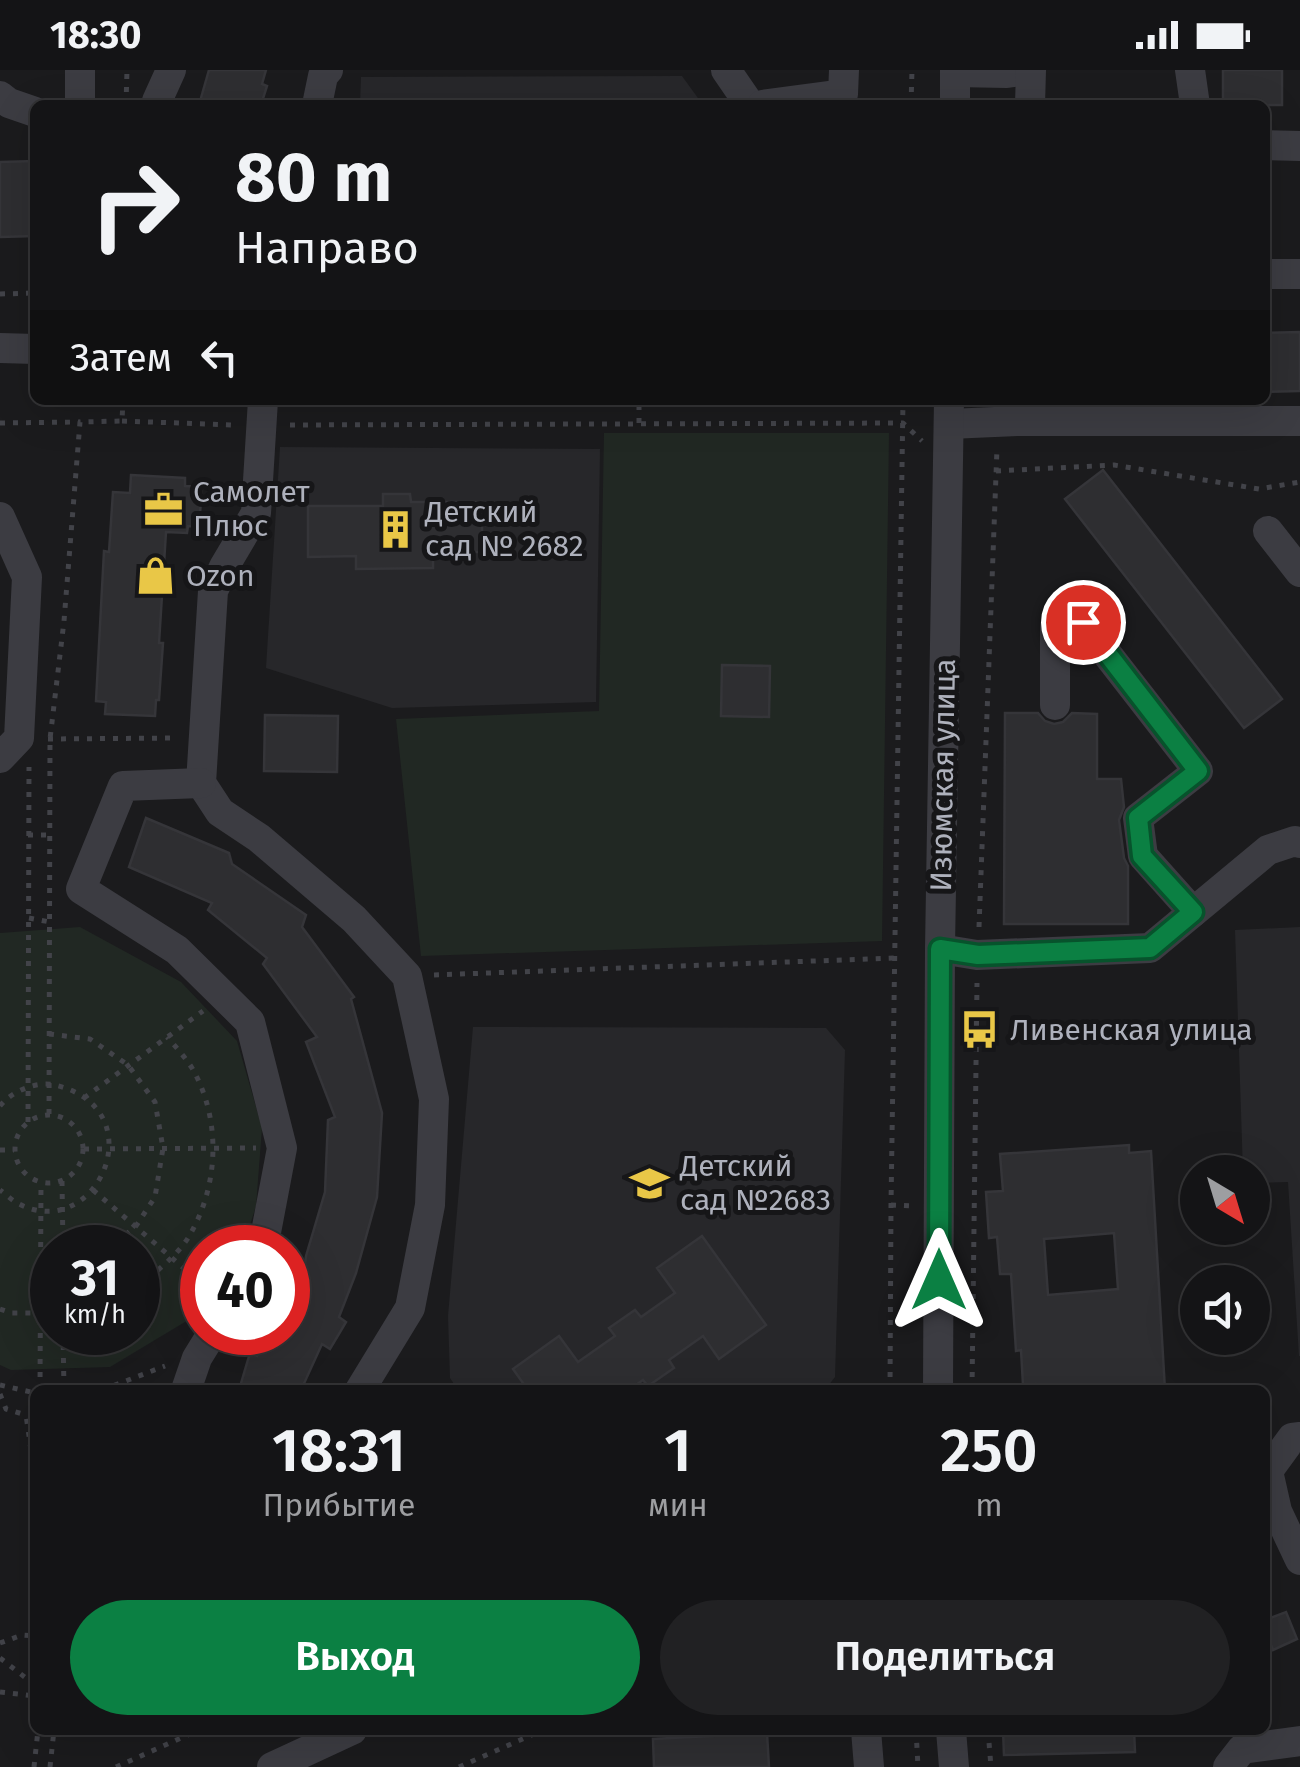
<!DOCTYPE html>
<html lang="ru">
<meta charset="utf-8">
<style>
body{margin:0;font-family:"Fira Sans",sans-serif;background:#212123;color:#f1f3f6;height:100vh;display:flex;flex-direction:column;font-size:38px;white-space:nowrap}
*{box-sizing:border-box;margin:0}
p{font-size:32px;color:#9d9ea1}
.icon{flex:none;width:55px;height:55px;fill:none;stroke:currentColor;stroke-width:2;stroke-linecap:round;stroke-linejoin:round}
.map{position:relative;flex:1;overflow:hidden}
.side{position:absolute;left:30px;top:1315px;width:1240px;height:350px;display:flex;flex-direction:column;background:#141416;border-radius:15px;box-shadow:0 10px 40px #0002,0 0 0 2px #333335}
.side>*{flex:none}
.hud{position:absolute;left:30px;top:30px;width:1240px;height:305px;border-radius:15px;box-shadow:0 10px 40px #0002,0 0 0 2px #333335;background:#141416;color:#f1f3f6;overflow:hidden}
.needle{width:65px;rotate:142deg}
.tools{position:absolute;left:1180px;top:1085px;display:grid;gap:20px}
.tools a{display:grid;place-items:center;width:90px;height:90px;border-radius:50%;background:#141416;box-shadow:0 10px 40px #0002,0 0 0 2px #333335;font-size:50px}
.speed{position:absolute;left:30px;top:1155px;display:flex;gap:20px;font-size:50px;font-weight:700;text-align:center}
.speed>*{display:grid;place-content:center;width:130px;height:130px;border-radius:50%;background:#141416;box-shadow:0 10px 40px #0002,0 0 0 2px #333335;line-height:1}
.speed small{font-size:25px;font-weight:400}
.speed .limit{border:15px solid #d22;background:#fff;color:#111}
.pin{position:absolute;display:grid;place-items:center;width:85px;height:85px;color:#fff;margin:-42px;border:5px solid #fff;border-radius:50%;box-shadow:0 2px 10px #0007}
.me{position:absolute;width:110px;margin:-55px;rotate:0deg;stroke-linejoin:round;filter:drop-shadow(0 0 8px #0008)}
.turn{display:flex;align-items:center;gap:35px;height:210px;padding:0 40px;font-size:45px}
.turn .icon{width:130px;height:130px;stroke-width:2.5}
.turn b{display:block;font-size:70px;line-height:85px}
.then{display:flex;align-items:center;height:95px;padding:0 40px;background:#0003;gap:20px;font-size:38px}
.eta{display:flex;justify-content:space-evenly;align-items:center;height:170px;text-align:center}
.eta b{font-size:60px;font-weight:600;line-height:70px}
.button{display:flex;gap:20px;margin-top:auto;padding:20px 40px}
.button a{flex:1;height:115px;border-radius:60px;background:#0b8043;color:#fff;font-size:40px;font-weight:600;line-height:115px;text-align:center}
.button a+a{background:#212123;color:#f1f3f6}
.status{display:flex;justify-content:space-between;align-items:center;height:70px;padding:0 50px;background:#141416;direction:ltr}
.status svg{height:28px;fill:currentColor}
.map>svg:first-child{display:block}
.built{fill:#27272a}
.green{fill:#212823;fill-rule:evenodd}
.building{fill:#2e2e31;stroke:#353539;stroke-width:2.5;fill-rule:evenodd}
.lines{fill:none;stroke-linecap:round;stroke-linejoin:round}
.path{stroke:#424349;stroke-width:5;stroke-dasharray:5 8;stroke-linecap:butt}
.minor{stroke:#3c3c42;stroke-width:30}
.route-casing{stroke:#07532c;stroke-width:25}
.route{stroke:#0b8043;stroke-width:18}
.labels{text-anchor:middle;stroke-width:10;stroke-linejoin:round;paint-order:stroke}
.poi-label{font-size:30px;fill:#aeb1bc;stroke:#161618;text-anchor:start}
.street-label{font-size:30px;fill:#aeb1bc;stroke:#161618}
</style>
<div class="status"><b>18:30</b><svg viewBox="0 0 49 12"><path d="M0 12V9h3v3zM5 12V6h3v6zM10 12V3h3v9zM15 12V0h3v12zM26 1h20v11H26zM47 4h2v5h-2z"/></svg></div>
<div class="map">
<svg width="1300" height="1697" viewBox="0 0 1300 1697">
<rect width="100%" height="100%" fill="#1b1b1d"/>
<g class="built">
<polygon points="682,6 703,35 360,35 361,7"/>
<polygon points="280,377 600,379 596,632 392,638 266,598"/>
<polygon points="1300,857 1300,1286 1299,1286 1288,1112 1253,1113 1252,1102 1243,1102 1235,860"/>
<polygon points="473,957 826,958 845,980 835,1307 825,1320 458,1320 450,1308 448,1246"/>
</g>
<g class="green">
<polygon points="604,363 889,363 882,871 421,886 396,649 599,641"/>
<path d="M 80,857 L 181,912 L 237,971 L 262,1058 L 256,1136 L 243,1177 L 202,1178 L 202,1235 L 195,1246 L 110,1297 L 11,1300 L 0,1295 L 0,863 ZM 52,1178 L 138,1178 L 138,1262 L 52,1262 Z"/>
</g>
<g class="building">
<polygon points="209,0 266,0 262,14 267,16 261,35 199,35"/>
<rect x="1223" y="0" width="59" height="35"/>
<polygon points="35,91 35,166 0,167 0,92"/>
<polygon points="1300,262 1300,321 1265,322 1265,263"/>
<polygon points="1103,400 1282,629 1244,658 1065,429"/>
<polygon points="131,405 185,408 185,416 202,417 199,457 188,456 187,463 166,462 159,573 163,573 159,630 156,630 155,646 105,644 106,632 96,631 104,481 109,482 113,422 130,423"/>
<polygon points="383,424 410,424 411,432 482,432 482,482 433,482 433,498 356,499 356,486 308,487 308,436 383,436"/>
<polygon points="722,595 770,596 769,647 721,646"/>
<polygon points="1005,643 1038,643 1045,651 1054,654 1063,652 1072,643 1097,644 1097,709 1121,709 1124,737 1119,750 1124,788 1128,796 1128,854 1004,854"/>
<polygon points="265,645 338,646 337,702 264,701"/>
<polygon points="146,748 229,783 232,794 306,845 302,857 354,927 351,929 382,1043 377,1127 356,1203 339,1247 346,1252 330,1279 322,1274 301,1320 239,1320 250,1283 257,1286 271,1262 288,1262 288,1235 303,1208 306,1186 325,1122 328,1050 335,1047 306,972 317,967 263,894 267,888 208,840 212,833 129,797"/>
<path d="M 1129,1075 L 1129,1083 L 1151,1081 L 1165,1320 L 1036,1320 L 1036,1314 L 1023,1315 L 1021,1280 L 1016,1281 L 1011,1204 L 1000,1204 L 997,1167 L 989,1168 L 986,1122 L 1003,1121 L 1000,1084 ZM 1114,1163 L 1118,1219 L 1048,1225 L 1044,1169 Z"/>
<polygon points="702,1166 766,1255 719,1289 703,1266 669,1290 674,1298 648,1316 643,1310 629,1320 528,1320 513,1299 559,1266 578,1292 615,1266 609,1258 635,1240 641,1247 675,1223 657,1198"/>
<polygon points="1286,1542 1297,1569 1273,1580 1265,1560 1265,1550"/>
<polygon points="1003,1660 1134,1660 1135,1682 1004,1685"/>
<polygon points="767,1663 769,1697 654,1697 653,1669"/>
</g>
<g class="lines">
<g class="path">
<polyline points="126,35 127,0"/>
<polyline points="911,35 912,0"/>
<polyline points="0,224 35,223"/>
<polyline points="122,351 234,355"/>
<polyline points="0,353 80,352"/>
<polyline points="639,353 639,330"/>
<polyline points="290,355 903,353 922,371"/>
<polyline points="996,401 1114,395 1259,419 1300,412"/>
<polyline points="48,669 177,668"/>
<polyline points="28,765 50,765"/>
<polyline points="29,848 50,852"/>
<polyline points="979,857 997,378"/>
<polyline points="434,905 895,888"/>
<polyline points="49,964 90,969 128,995 155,1032 163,1078 155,1127 136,1156 110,1178"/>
<polyline points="84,1028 203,941"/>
<path d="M 0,1036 C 12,1021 36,1011 55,1015 C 157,1039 97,1174 19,1134 C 12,1131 6,1124 0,1120"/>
<polyline points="49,1044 50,669 64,551 80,352 122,351 123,330"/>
<circle cx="49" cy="1079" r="34"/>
<polyline points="28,1052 29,697"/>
<polyline points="84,1079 256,1078"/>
<polyline points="0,1080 14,1080"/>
<polyline points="62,1111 63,1178"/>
<polyline points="93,1120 202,1214"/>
<polyline points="891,1135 913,1136"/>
<path d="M 138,1217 C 154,1203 176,1187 188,1168 C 219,1117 222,1050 192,998 C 185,987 176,977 167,967"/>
<polyline points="0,1239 12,1243 40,1243"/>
<polyline points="63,1262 64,1320"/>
<polyline points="0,1315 35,1323"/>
<polyline points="40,1320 41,1112"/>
<polyline points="102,1320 165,1296"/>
<polyline points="890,1320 891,1135 903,330"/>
<polyline points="972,1320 977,913"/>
<polyline points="0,1324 6,1339 26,1345"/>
<polyline points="35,1346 26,1345 35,1408"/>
<polyline points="0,1573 22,1565 35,1566"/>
<polyline points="0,1588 35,1615"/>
<polyline points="0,1622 35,1626"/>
<polyline points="916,1660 918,1697"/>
<polyline points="988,1660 991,1697"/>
<polyline points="34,1697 38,1660"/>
<polyline points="50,1697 54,1660"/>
<polyline points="116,1697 199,1660"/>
<polyline points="459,1697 543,1660"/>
</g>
<g class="minor">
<polyline points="726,0 750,35"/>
<polyline points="1190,0 1195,35"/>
<polyline points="955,2 1007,3 1028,0"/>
<polyline points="0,26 9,33 35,42"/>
<polyline points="80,35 80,0"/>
<polyline points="158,35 157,31 171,0"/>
<polyline points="317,35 323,6 328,0"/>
<polyline points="762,35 843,24 844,0"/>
<polyline points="955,35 955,0"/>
<polyline points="1030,35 1031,0"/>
<polyline points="1265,75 1300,76"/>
<polyline points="1265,204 1300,204"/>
<polyline points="0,278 35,279"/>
<polyline points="263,330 256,443 224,497 213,521 201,713 220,742 259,768 354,849 407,906 434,1029 430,1135 410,1238 360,1320"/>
<polyline points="949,354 1017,351 1300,351"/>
<polyline points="0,447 27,507 19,668 0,688"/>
<polyline points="1268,461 1300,502"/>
<polyline points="1055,635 1055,557 1083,553 1198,701 1138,748 1143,786 1193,842"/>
<polyline points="201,713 123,716 81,819 177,880 250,952 282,1078 263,1178"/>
<polyline points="940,879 977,885 1150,878 1268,780 1295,771 1300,773"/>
<polyline points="186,1320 197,1288 213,1262"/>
<polyline points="938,1320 940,879 949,330"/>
<polyline points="1300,1367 1292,1368 1268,1401 1277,1441 1300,1490"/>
<polyline points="866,1660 869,1697"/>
<polyline points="951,1660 954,1697"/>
<polyline points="272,1697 352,1660"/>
<polyline points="1228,1697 1242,1679 1300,1671"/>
</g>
</g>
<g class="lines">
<defs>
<polyline id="route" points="939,1210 940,879 978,885 1150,878 1193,842 1142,786 1138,748 1198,701 1083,552"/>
</defs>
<use href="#route" class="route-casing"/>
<use href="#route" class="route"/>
</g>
<defs>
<symbol id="office-bare" viewBox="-9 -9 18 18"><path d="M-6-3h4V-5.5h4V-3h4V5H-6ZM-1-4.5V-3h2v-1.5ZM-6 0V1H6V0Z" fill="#e9c747" stroke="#161618" stroke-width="2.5" paint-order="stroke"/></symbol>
<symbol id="building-bare" viewBox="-9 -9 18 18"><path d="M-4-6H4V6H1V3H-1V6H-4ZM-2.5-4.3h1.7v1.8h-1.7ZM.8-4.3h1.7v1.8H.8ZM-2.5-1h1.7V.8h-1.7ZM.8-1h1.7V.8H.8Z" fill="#e9c747" stroke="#161618" stroke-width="2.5" paint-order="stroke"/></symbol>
<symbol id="shop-bare" viewBox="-9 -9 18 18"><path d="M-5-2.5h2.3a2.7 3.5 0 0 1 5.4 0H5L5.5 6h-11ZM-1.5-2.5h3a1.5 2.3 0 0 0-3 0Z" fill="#e9c747" stroke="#161618" stroke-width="2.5" paint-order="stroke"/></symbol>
<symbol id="bus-bare" viewBox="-9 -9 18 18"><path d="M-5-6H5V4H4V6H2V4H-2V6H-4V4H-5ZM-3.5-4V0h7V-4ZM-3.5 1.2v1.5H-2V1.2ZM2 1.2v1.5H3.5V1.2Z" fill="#e9c747" stroke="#161618" stroke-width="2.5" paint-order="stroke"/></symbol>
<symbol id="school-bare" viewBox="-9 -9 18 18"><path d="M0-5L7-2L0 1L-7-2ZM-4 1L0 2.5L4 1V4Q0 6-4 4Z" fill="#e9c747" stroke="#161618" stroke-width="2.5" paint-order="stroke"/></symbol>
</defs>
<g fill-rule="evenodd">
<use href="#office-bare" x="136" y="412" width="55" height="55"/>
<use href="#building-bare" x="368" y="432" width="55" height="55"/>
<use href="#shop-bare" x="128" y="478" width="55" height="55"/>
<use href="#bus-bare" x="952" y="932" width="55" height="55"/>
<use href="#school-bare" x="622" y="1086" width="55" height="55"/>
</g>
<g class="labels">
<g class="poi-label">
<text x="193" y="432">Самолет<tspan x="193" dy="34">Плюс</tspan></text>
<text x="425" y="452">Детский<tspan x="425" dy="34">сад № 2682</tspan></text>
<text x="186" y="516">Ozon</text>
<text x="1010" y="970">Ливенская улица</text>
<text x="680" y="1106">Детский<tspan x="680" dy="34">сад №2683</tspan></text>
</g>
<g class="street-label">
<text transform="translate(943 705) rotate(-89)" y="10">Изюмская улица</text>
</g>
</g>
</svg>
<div class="tools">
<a><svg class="needle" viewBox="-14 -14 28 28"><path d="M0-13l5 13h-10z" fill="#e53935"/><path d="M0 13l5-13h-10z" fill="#9d9ea1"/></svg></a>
<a><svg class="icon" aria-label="sound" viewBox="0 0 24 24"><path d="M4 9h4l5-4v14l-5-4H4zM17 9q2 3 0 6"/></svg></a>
</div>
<div class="speed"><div>31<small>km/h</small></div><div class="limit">40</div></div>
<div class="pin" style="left:1083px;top:552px;background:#d93025"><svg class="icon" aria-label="arrive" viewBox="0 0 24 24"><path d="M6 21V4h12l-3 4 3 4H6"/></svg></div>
<svg class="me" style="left:939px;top:1210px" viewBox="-20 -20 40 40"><path d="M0-17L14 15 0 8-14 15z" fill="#0b8043" stroke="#fff" stroke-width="4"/></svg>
<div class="hud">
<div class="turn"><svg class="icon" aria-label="right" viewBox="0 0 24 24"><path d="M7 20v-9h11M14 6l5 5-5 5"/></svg><div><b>80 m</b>Направо</div></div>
<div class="then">Затем<svg class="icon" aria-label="left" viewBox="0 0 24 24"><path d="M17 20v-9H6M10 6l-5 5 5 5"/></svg></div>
</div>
<section class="side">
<div class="eta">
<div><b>18:31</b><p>Прибытие</p></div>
<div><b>1</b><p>мин</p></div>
<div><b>250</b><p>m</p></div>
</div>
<div class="button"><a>Выход</a><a>Поделиться</a></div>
</section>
</div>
